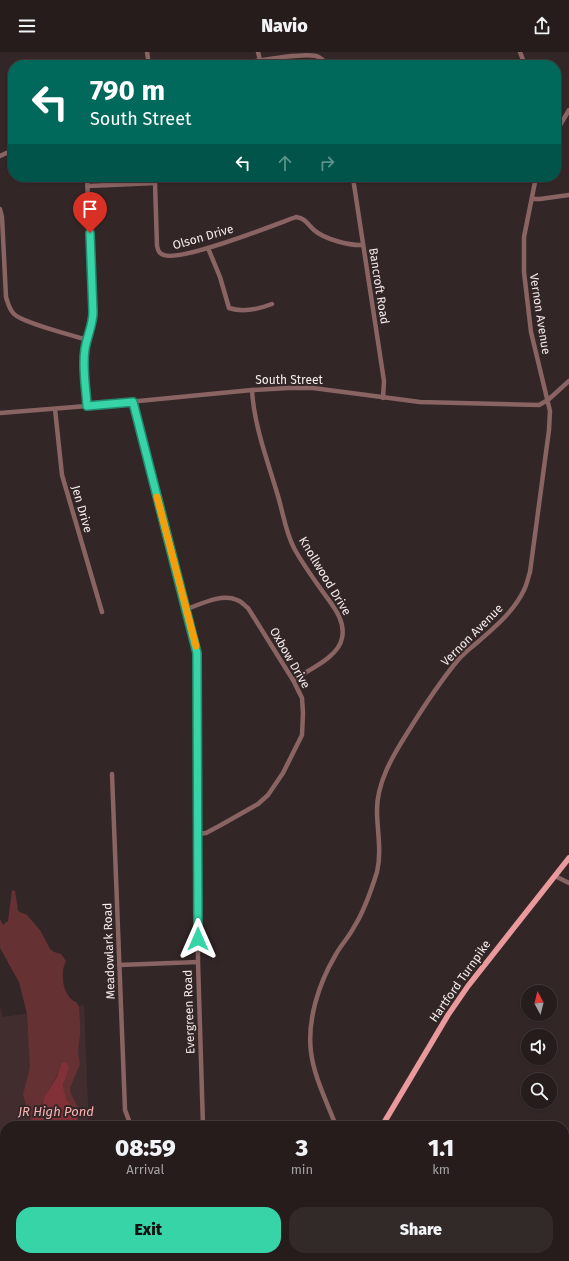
<!DOCTYPE html>
<style>
body{margin:0;font-family:"Fira Sans",sans-serif;background:#322929;color:#f1f3f6;height:100vh;display:flex;flex-direction:column;font-size:15px;white-space:nowrap}
*{box-sizing:border-box;margin:0}
p{font-size:13px;color:#a4a1a3}
.icon{flex:none;width:22px;height:22px;fill:none;stroke:currentColor;stroke-width:2;stroke-linecap:round;stroke-linejoin:round}
.map{position:relative;flex:1;overflow:hidden}
.panel{position:absolute;left:0px;top:1069px;width:569px;height:140px;display:flex;flex-direction:column;background:#261c1c;border-radius:16px 16px 0 0;box-shadow:0 1px 3px #0004,0 0 0 1px #423a3b}
.panel>*{flex:none}
.banner{position:absolute;left:8px;top:8px;width:553px;height:122px;border-radius:16px;box-shadow:0 1px 3px #0004,0 0 0 1px #423a3b;background:#00695c;color:#fff;overflow:hidden}
.needle{width:26px;rotate:353deg}
.fabs{position:absolute;left:521px;top:933px;display:grid;gap:8px}
.fabs a{display:grid;place-items:center;width:36px;height:36px;border-radius:50%;background:#261c1c;box-shadow:0 1px 3px #0004,0 0 0 1px #423a3b;font-size:20px}
.pin{position:absolute;display:grid;place-items:center;width:34px;height:34px;color:#fff;margin:-41px -17px;border-radius:50% 50% 50% 0;rotate:-45deg;box-shadow:0 0 4px #0007}
.pin .icon{rotate:45deg}
.me{position:absolute;width:44px;margin:-22px;rotate:0deg;stroke-linejoin:round;filter:drop-shadow(0 0 3px #0008)}
.turn{display:flex;align-items:center;gap:14px;height:84px;padding:0 16px;font-size:18px}
.turn .icon{width:52px;height:52px;stroke-width:2.5}
.turn b{display:block;font-size:28px;line-height:34px}
.lanes{display:flex;align-items:center;height:38px;padding:0 16px;background:#0003;justify-content:center;gap:20px;direction:ltr}
.lanes .off{opacity:.35}
.eta{display:flex;justify-content:space-evenly;align-items:center;height:68px;text-align:center}
.eta b{font-size:24px;font-weight:800;line-height:28px}
.primary-button{display:flex;gap:8px;margin-top:auto;padding:8px 16px}
.primary-button a{flex:1;height:46px;border-radius:16px;background:#36d4a7;color:#111;font-size:16px;font-weight:800;line-height:46px;text-align:center}
.primary-button a+a{background:#322929;color:#f1f3f6}
header{display:flex;justify-content:space-between;align-items:center;height:52px;padding:0 16px;background:#261c1c;font-size:18px;font-weight:800}
.map>svg:first-child{display:block}
.built{fill:#412d2d}
.green{fill:#663133}
.water{fill:#833138}
.lines{fill:none;stroke-linecap:round;stroke-linejoin:round}
.minor{stroke:#8a6363;stroke-width:4.5}
.major{stroke:#ea9a9c;stroke-width:5.5}
.route-casing{stroke:#238a6d;stroke-width:10}
.route{stroke:#36d4a7;stroke-width:7}
.slow{stroke:#f59e0b;stroke-width:7}
.labels{text-anchor:middle;stroke-width:4;stroke-linejoin:round;paint-order:stroke}
.street-label{font-size:12px;fill:#f5ecec;stroke:#332626}
.water-label{font-size:13px;font-style:italic;fill:#fcb2b3;stroke:#332626}
</style>
<header><svg class="icon" aria-label="menu" viewBox="0 0 24 24"><path d="M4 6h16M4 12h16M4 18h16"/></svg>Navio<svg class="icon" aria-label="share" viewBox="0 0 24 24"><path d="M12 15V3M7 8l5-5 5 5M5 13v7h14v-7"/></svg></header>
<div class="map">
<svg width="569" height="1209" viewBox="0 0 569 1209">
<rect width="100%" height="100%" fill="#332626"/>
<polygon class="built" points="84,953 89,1074 5,1074 5,1204 58,1204 57,1209 0,1209 0,954 3,965"/>
<g class="green">
<path d="M 12,838 L 15,839 L 18,859 L 27,863 L 40,878 L 50,897 L 54,900 L 61,902 L 66,909 C 60,920 62,939 72,948 C 73,949 75,949 77,951 L 79,955 L 80,971 L 80,982 L 78,1000 L 80,1012 L 70,1036 L 71,1042 L 78,1055 L 77,1060 C 74,1055 69,1052 66,1047 C 59,1037 66,1026 69,1016 L 61,1013 C 58,1024 52,1032 47,1042 C 42,1051 39,1059 32,1066 L 32,1073 L 23,1043 L 30,1015 L 27,962 L 19,930 L 0,896 L 0,867 L 3,873 L 8,869 Z"/>
<polygon points="0,1152 5,1153 5,1204 31,1204 31,1209 0,1209"/>
</g>
<polygon class="water" points="66,1010 69,1016 63,1033 64,1040 66,1047 77,1060 78,1074 32,1074 32,1066 37,1061 43,1051 44,1046 57,1025 61,1013 62,1011"/>
<g class="lines">
<g class="minor">
<polyline points="147,0 149,13"/>
<polyline points="258,0 260,8"/>
<polyline points="520,0 525,13"/>
<path d="M 234,13 C 251,10 300,0 316,4 C 320,5 325,10 329,13"/>
<polyline points="556,80 569,58"/>
<polyline points="0,104 13,98"/>
<path d="M 156,125 L 155,131 L 157,194 C 158,198 159,202 164,203 C 181,210 274,173 296,165 C 307,167 307,172 314,178 C 324,187 350,194 363,193"/>
<polyline points="353,126 384,329 383,346"/>
<polyline points="88,134 155,131"/>
<polyline points="532,147 540,147 569,143"/>
<path d="M 0,157 L 2,165 L 6,245 C 8,251 9,257 14,262 C 23,271 72,283 87,288"/>
<path d="M 208,196 L 220,225 L 229,256 C 244,261 259,257 272,252"/>
<path d="M 252,338 C 254,374 268,410 278,444 C 283,461 286,481 294,496 C 302,511 313,526 323,540 C 332,553 346,568 342,586 C 339,605 308,618 293,628"/>
<polyline points="133,350 197,601 198,910 203,1074"/>
<path d="M 87,354 C 86,336 82,315 85,297 C 87,284 93,273 93,260 L 87,125"/>
<polyline points="55,357 62,423 102,560"/>
<polyline points="0,361 87,354 252,338 288,336 313,336 420,350 539,353 548,348 569,329"/>
<path d="M 187,557 C 201,552 222,541 237,548 C 241,549 244,553 248,556 L 293,628 L 302,646 L 303,661 L 302,683 L 283,721 L 268,743 L 258,752 L 221,773 L 206,781 L 198,782"/>
<polyline points="112,722 125,1058 131,1074"/>
<polyline points="555,824 569,831"/>
<polyline points="119,913 198,910"/>
<path d="M 336,1074 C 327,1050 314,1025 311,1000 C 307,968 319,931 335,904 C 340,894 349,885 354,875 C 363,861 372,836 377,820 C 382,799 377,779 377,758 C 377,731 392,705 406,683 C 422,657 439,631 458,608 C 464,601 472,595 479,589 C 496,574 514,559 524,538 C 527,532 528,526 530,520 L 549,378 L 550,359 L 531,280 L 524,220 L 524,185 L 536,125"/>
<polyline points="388,1204 390,1209"/>
<polyline points="97,1209 97,1204"/>
</g>
<g class="major">
<polyline points="382,1074 448,963 468,934 569,806"/>
<polyline points="296,1209 300,1204"/>
</g>
</g>
<g class="lines">
<defs>
<path id="route" d="M 90,181 L 93,260 C 93,273 87,284 85,297 C 82,315 86,336 87,354 L 133,350 L 197,601 L 198,887"/>
</defs>
<use href="#route" class="route-casing"/>
<use href="#route" class="route"/>
<polyline class="slow" points="157,445 196,594"/>
</g>
<g class="labels">
<g class="street-label">
<text transform="translate(203 185) rotate(-16)" y="4">Olson Drive</text>
<text transform="translate(379 234) rotate(81)" y="4">Bancroft Road</text>
<text transform="translate(540 262) rotate(81)" y="4">Vernon Avenue</text>
<text x="289" y="332">South Street</text>
<text transform="translate(82 457) rotate(74)" y="4">Jen Drive</text>
<text transform="translate(325 524) rotate(59)" y="4">Knollwood Drive</text>
<text transform="translate(472 583) rotate(-45)" y="4">Vernon Avenue</text>
<text transform="translate(290 606) rotate(60)" y="4">Oxbow Drive</text>
<text transform="translate(109 899) rotate(-92)" y="4">Meadowlark Road</text>
<text transform="translate(460 929) rotate(-55)" y="4">Hartford Turnpike</text>
<text transform="translate(189 960) rotate(-92)" y="4">Evergreen Road</text>
</g>
<g class="water-label">
<text x="56" y="1064">JR High Pond</text>
</g>
</g>
</svg>
<div class="fabs">
<a><svg class="needle" viewBox="-14 -14 28 28"><path d="M0-13l5 13h-10z" fill="#e53935"/><path d="M0 13l5-13h-10z" fill="#a4a1a3"/></svg></a>
<a><svg class="icon" aria-label="sound" viewBox="0 0 24 24"><path d="M4 9h4l5-4v14l-5-4H4zM17 9q2 3 0 6"/></svg></a>
<a><svg class="icon" aria-label="search" viewBox="0 0 24 24"><circle cx="10" cy="10" r="6"/><path d="M15 15l6 6"/></svg></a>
</div>
<div class="pin" style="left:90px;top:181px;background:#d93025"><svg class="icon" aria-label="arrive" viewBox="0 0 24 24"><path d="M6 21V4h12l-3 4 3 4H6"/></svg></div>
<svg class="me" style="left:198px;top:887px" viewBox="-20 -20 40 40"><path d="M0-17L14 15 0 8-14 15z" fill="#36d4a7" stroke="#fff" stroke-width="4"/></svg>
<div class="banner">
<div class="turn"><svg class="icon" aria-label="left" viewBox="0 0 24 24"><path d="M17 20v-9H6M10 6l-5 5 5 5"/></svg><div><b>790 m</b>South Street</div></div>
<div class="lanes"><svg class="icon" aria-label="left" viewBox="0 0 24 24"><path d="M17 20v-9H6M10 6l-5 5 5 5"/></svg><svg class="icon off" aria-label="ahead" viewBox="0 0 24 24"><path d="M12 20V5M6 11l6-6 6 6"/></svg><svg class="icon off" aria-label="right" viewBox="0 0 24 24"><path d="M7 20v-9h11M14 6l5 5-5 5"/></svg></div>
</div>
<section class="panel">
<div class="eta">
<div><b>08:59</b><p>Arrival</p></div>
<div><b>3</b><p>min</p></div>
<div><b>1.1</b><p>km</p></div>
</div>
<div class="primary-button"><a>Exit</a><a>Share</a></div>
</section>
</div>
